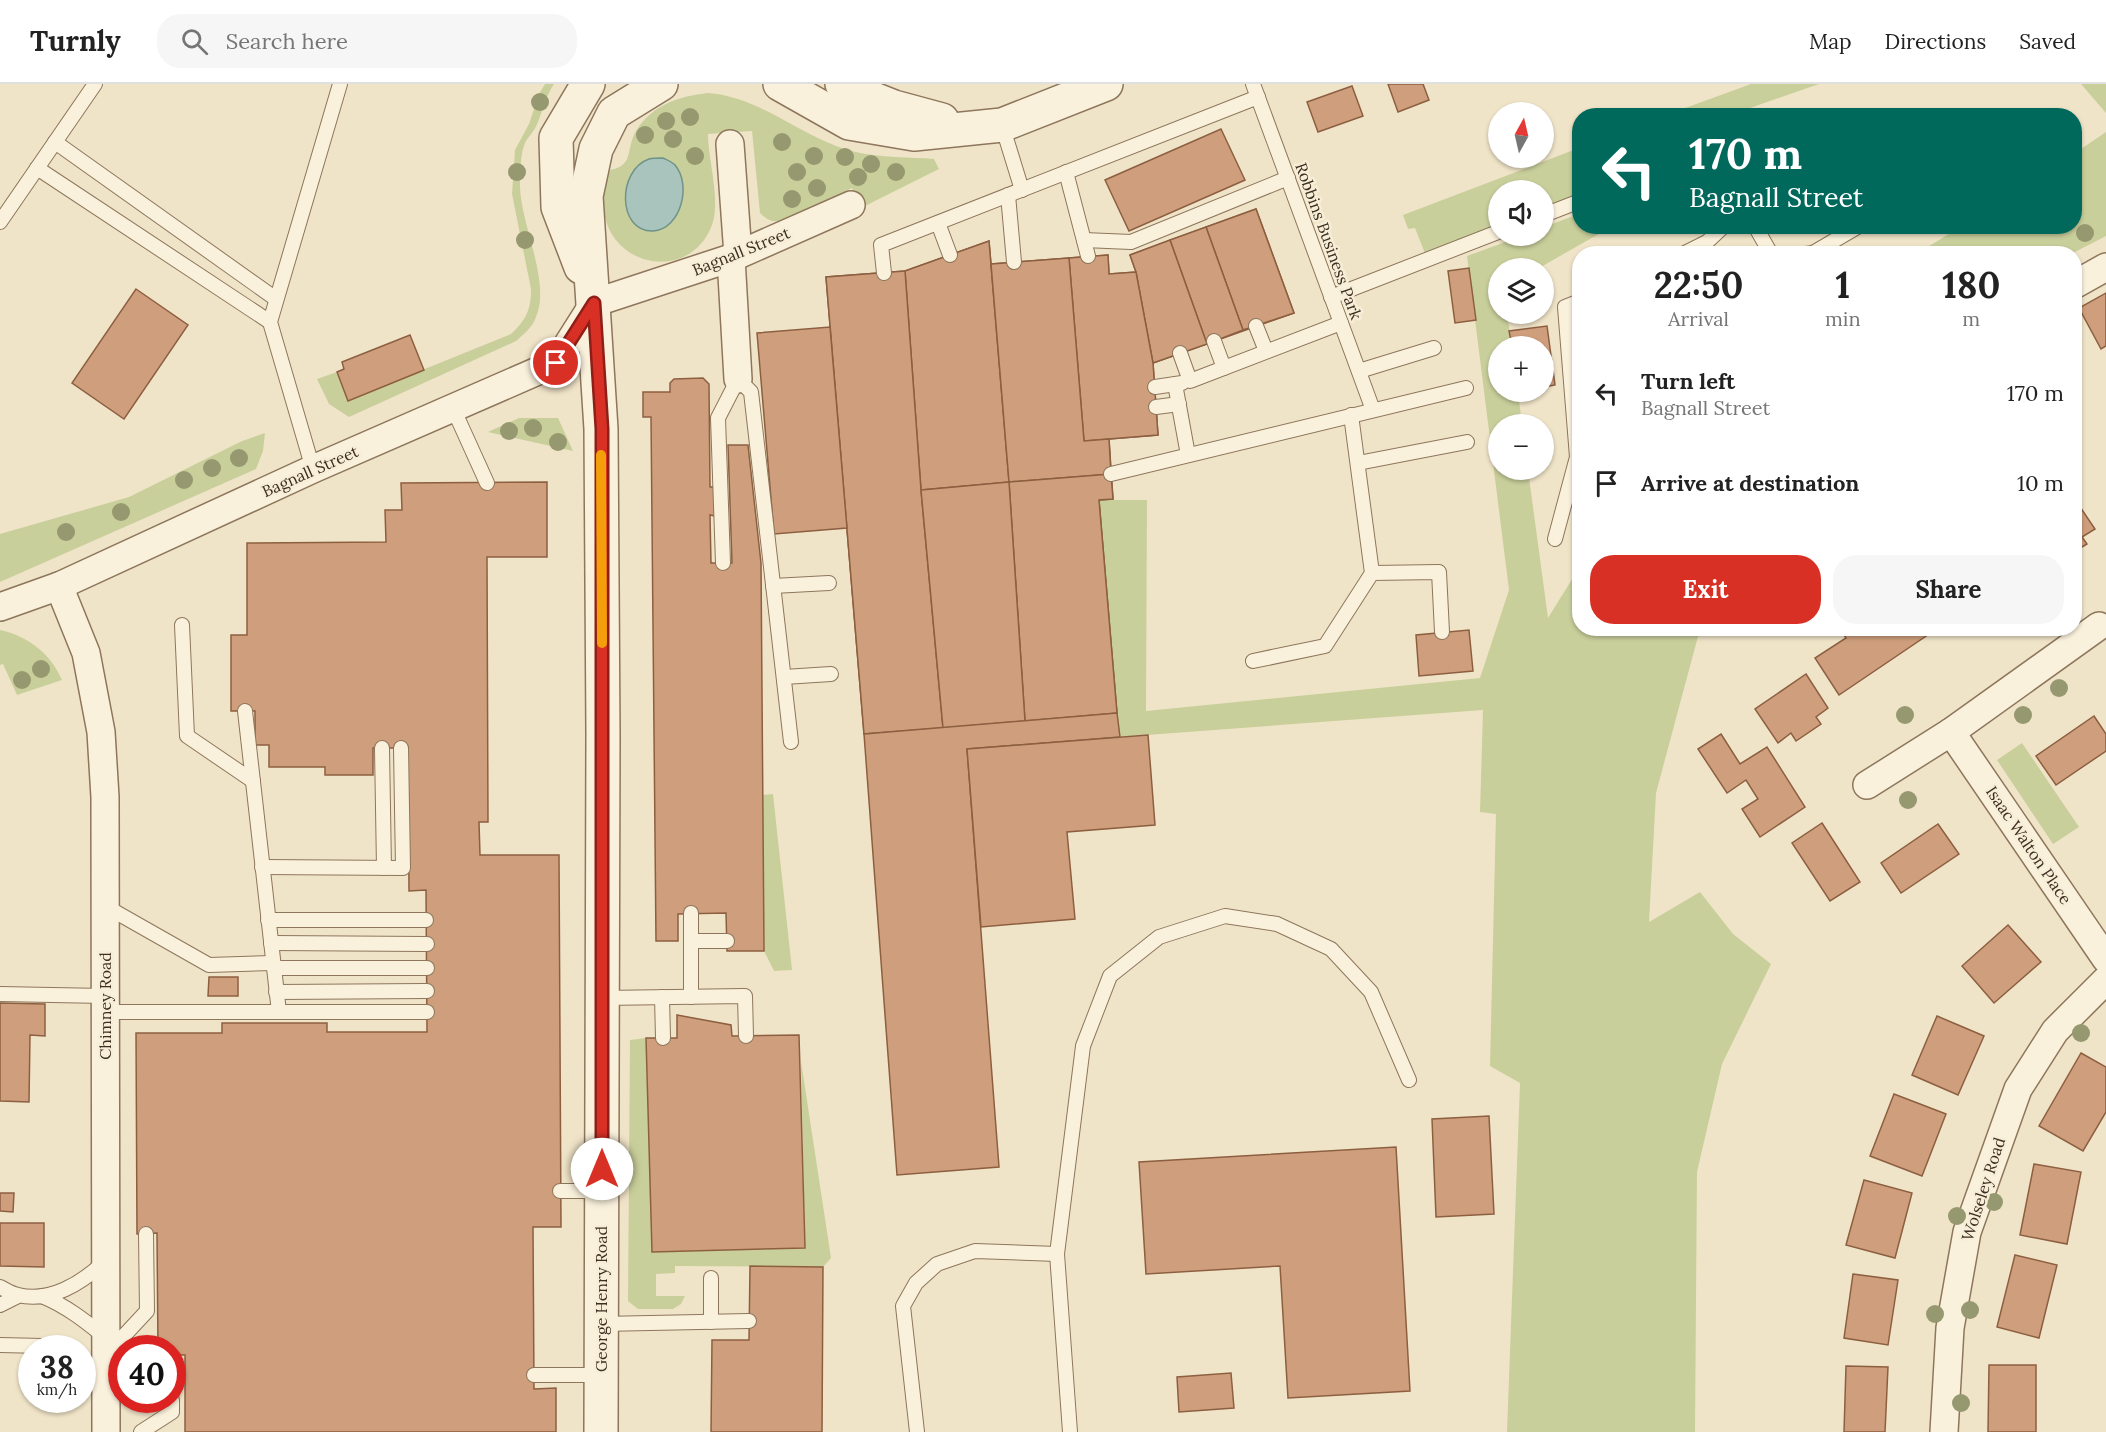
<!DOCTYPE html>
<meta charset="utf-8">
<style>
body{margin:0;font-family:Lora,serif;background:#f6f6f6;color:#222;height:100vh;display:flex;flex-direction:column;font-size:22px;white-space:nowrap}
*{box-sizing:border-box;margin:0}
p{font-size:20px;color:#767676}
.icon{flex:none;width:33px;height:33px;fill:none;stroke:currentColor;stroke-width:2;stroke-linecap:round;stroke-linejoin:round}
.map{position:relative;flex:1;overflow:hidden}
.panel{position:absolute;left:1572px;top:162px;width:510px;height:390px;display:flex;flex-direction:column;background:#fff;border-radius:24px;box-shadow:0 2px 4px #0004}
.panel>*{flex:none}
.hud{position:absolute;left:1572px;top:24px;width:510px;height:126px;border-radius:24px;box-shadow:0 2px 4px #0004;background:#00695c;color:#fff;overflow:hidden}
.needle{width:39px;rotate:8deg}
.controls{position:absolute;left:1488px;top:18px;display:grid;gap:12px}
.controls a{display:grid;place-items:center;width:66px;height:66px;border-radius:50%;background:#fff;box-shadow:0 2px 4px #0004;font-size:30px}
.speed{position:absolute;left:18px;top:1251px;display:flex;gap:12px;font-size:30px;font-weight:700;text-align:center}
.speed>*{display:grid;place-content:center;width:78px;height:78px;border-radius:50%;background:#fff;box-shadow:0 2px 4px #0004;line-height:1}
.speed small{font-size:15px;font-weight:400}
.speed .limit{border:9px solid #d22;background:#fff;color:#111}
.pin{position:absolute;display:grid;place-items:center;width:51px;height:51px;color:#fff;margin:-26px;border:3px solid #fff;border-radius:50%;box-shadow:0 2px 6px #0007}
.me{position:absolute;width:66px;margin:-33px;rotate:0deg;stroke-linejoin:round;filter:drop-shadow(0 0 4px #0008)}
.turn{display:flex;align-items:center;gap:21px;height:126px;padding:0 18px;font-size:27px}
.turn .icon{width:78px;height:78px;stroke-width:2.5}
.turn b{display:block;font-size:42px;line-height:51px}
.eta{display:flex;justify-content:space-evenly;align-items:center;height:102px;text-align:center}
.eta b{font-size:36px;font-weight:700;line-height:42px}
.cta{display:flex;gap:12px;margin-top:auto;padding:12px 18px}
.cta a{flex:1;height:69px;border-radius:24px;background:#d93025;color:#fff;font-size:24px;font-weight:700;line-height:69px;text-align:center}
.cta a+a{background:#f6f6f6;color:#222}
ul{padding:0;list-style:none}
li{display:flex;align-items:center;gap:18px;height:90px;padding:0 18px}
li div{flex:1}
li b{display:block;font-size:22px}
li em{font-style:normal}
header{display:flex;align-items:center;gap:36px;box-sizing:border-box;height:84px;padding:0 30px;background:#fff;border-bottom:2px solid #e0e0e0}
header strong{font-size:28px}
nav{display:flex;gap:33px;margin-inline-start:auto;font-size:21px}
.search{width:420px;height:54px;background:#f6f6f6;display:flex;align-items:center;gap:15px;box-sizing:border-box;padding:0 21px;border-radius:24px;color:#767676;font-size:22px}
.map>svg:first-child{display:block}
.green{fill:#c9cf9b}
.water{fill:#a9c4bc;stroke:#6f938a;stroke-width:1.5}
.building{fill:#cf9f7d;stroke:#8d5f41;stroke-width:1.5}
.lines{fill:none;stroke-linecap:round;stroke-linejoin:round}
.service-casing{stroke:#8d765c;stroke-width:16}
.minor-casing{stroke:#8d765c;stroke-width:30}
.tertiary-casing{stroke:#8d765c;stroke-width:36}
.service{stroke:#faf1dc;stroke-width:14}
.minor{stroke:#faf1dc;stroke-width:27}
.tertiary{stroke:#faf1dc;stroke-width:33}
.tree{fill:#96986f}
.route-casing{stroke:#8d1f18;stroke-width:15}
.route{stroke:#d93025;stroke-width:10}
.slow{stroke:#f59e0b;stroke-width:10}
.labels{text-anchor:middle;stroke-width:5;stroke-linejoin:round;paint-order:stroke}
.street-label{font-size:16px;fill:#3d2e20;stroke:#f7eed8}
</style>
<header>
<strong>Turnly</strong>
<div class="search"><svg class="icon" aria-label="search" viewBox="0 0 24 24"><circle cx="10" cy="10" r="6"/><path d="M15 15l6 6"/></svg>Search here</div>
<nav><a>Map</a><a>Directions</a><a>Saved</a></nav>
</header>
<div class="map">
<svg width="2106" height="1348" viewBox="0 0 2106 1348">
<rect width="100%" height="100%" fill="#f0e4c8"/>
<g class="green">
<path d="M 545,0 L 554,0 C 546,12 543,25 538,38 C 535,46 530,51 526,57 C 520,68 520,90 520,103 C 521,141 551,199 536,233 C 532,244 524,250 516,257 L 349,333 L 329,320 L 317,295 L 337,288 L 348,316 L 511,250 C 526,236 531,226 531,205 L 512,110 L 515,66 L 529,40 L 539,10 Z"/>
<polygon points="1751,0 1819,0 1730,31 1666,31"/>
<polygon points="2081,0 2106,0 2106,29"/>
<path d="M 708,9 C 763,13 804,56 856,68 C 881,74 909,73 934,75 L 939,85 L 861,124 L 852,104 L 786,136 C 774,139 768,137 760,129 L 752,47 L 708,50 C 708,76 721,116 712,141 C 686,210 576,176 610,86 C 635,81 625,66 636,47 C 652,21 679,12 708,9 Z"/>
<polygon points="2106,48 2106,152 2073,169 1918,169 1960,143 2074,142 2075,69"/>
<polygon points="1579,64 1579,109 1544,124 1544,106 1498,106 1498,142 1426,172 1415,144 1408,145 1403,131"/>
<polygon points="1579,130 1580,142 1611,143 1539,184 1498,184 1498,230 1507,230 1512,262 1498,262 1498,308 1518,308 1522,340 1498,340 1498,386 1528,386 1548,534 1579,484 1580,544 1700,545 1656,709 1649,838 1700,808 1733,850 1771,880 1722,980 1697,1088 1695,1348 1507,1348 1520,999 1490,982 1496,730 1480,728 1483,626 1120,653 1117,629 1099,416 1147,416 1146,627 1480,594 1509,506 1467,172 1522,152 1544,152 1544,143"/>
<polygon points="519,334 558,334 573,367 488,348"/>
<polygon points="265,349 263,367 256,385 0,498 0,450 129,413 242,357"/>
<path d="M 0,546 C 28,552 51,570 62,596 L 17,611 L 3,580 L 0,581 Z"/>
<polygon points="2022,659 2079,743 2053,760 1997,676"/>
<polygon points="773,710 792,886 774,887 764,867 762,711"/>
<polygon points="646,954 652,1168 805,1164 801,977 831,1174 823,1183 675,1182 675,1189 656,1190 656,1212 685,1212 681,1220 673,1225 638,1225 628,1217 630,956"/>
</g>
<path class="water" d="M 663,74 C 667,76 672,78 675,81 C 692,101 681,145 653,147 C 617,148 617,86 649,75 C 653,74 659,74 663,74 Z"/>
<g class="building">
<polygon points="1388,0 1423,0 1429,16 1398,28"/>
<polygon points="1352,2 1363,32 1318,48 1307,18"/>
<polygon points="1221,45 1245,96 1129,147 1105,96"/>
<polygon points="1256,125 1294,229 1153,279 1158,351 1109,355 1113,415 1099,416 1117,629 864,650 826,193 905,187 989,157 991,180 1108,171 1109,190 1136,188 1130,171"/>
<polygon points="1256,125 1294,229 1243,246 1206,143"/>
<polygon points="1206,143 1243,246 1207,260 1170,156"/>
<polygon points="1170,156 1207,260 1153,279 1136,188 1130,171"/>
<polygon points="989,157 1009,398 921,406 905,187"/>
<polygon points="1108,171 1109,190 1136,188 1153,279 1158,351 1084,357 1069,174"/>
<polygon points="1069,174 1084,357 1109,355 1111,390 1009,398 991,180"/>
<polygon points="1469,184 1476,236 1455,239 1448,187"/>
<polygon points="905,187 921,406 943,644 864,650 826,193"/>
<polygon points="136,205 188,241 124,335 72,299"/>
<polygon points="2106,209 2106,262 2101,265 2079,224"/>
<polygon points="1547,242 1555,301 1544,303 1544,262 1512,262 1509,247"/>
<polygon points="830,243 847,444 774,450 757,249"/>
<polygon points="410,251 424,286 348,317 337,288 344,285 342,278"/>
<polygon points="703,294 709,300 710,403 715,403 715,432 710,431 711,479 732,479 728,361 748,361 761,479 764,867 727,867 726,829 678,830 678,857 656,857 651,333 643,333 643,308 670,308 670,299 674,295"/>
<polygon points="1111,390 1113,415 1099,416 1117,629 1025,637 1009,398"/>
<polygon points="547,398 547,473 487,473 488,738 479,738 480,771 559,771 561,1143 533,1143 534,1305 556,1304 556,1348 185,1348 185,1271 172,1271 172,1264 158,1264 157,1149 137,1150 136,949 222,949 222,939 327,939 327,948 427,948 426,806 409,807 408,664 373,664 373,691 325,691 325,683 269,683 269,661 255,661 255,627 231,627 231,551 247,551 247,459 386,458 385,426 402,426 401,399"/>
<polygon points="1009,398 1025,637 943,644 921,406"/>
<polygon points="2074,414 2095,445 2082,453 2087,460 2074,468"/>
<polygon points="1840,544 1938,544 1839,611 1815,574 1846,554"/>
<polygon points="1469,546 1473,587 1419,592 1416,551"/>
<polygon points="1806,590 1828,624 1816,633 1821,640 1796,657 1791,649 1778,659 1755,625"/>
<polygon points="1117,629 1120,653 967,665 999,1083 897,1091 864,650"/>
<polygon points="2094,632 2106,650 2106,667 2056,701 2036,672"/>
<polygon points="1721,650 1740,680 1767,663 1805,723 1760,753 1742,725 1758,715 1746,696 1727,709 1698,665"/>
<polygon points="1148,651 1155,741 1067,748 1075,835 981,843 967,665"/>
<polygon points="1822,739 1860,798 1830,817 1792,759"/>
<polygon points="1938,740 1959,770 1901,809 1881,779"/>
<polygon points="2008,841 2041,878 1994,919 1962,882"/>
<polygon points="209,893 238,893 238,912 208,912"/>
<polygon points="0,919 45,920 45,952 30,951 29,1018 0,1017"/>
<polygon points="677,931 731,941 732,952 799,951 805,1164 652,1168 646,954 677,954"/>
<polygon points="1937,932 1984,952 1958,1011 1912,991"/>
<polygon points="2081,969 2106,983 2106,1028 2083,1067 2039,1042"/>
<polygon points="1894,1010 1946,1030 1922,1092 1870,1072"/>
<polygon points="1489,1032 1494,1130 1436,1133 1432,1035"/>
<polygon points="1396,1063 1410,1307 1288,1314 1280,1182 1146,1190 1139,1078"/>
<polygon points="2034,1080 2081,1088 2067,1160 2020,1151"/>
<polygon points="1864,1096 1912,1109 1895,1174 1846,1161"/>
<polygon points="0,1109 14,1109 13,1128 0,1127"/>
<polygon points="0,1139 44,1139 44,1183 0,1182"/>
<polygon points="2015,1171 2057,1181 2039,1254 1997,1243"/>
<polygon points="750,1182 823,1183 822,1348 711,1348 712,1256 749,1256"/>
<polygon points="1853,1190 1898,1196 1888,1261 1844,1254"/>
<polygon points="1989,1281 2036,1281 2036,1348 1988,1348"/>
<polygon points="1846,1282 1888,1283 1885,1348 1844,1348"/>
<polygon points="1231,1289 1234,1324 1179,1328 1177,1293"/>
</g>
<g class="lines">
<defs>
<g id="service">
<polyline points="1253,0 1373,326"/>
<polyline points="1002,41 1022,106"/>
<polyline points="55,58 276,215"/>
<polyline points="37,84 270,238"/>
<polyline points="1066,88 1088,172"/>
<polyline points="1008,111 1014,178"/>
<polyline points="1544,131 1580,117"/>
<polyline points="0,138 95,0"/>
<polyline points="938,139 950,171"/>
<polyline points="1755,142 1771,170"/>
<polyline points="1084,156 1131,158 1288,94"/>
<polyline points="1683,170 1707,158 1724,142"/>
<polyline points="1806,170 1813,169 1859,142"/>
<polyline points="884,189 881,161 1258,13"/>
<polyline points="1331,213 1498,148"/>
<polyline points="1256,242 1266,267"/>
<polyline points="1214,257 1224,284"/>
<polyline points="1180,269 1190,297 1341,239"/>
<polyline points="1359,287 1434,264"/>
<polyline points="1175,300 1188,371"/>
<polyline points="1155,303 1182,299"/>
<polyline points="1156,323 1179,320"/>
<polyline points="453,324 487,399"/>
<polyline points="1358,379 1467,358"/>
<polyline points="313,385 270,238 340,0"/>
<polyline points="1111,390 1466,304"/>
<polyline points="1555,455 1577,373 1565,223 1580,217"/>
<polyline points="723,479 718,334 738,295 751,308 791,658"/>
<polyline points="1372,489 1439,488 1442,548"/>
<polyline points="773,502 829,499"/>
<polyline points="182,541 187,652 253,697"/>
<polyline points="1253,577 1325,562 1372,489 1351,331"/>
<polyline points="784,593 831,590"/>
<polyline points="245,627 279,928"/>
<polyline points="382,664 384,784"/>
<polyline points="262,783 403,784 401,664"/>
<polyline points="105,822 209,881 273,879"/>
<polyline points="691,829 691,913"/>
<polyline points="268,836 426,836"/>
<polyline points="691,857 727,857"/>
<polyline points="271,859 427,860"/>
<polyline points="274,884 427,884"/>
<polyline points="276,908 427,907"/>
<polyline points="0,910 105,912"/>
<polyline points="662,913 663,954"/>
<polyline points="602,914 745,912 746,952"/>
<polyline points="105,928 427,928"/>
<polyline points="560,1107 602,1107"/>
<polyline points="711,1194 711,1238"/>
<path d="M 0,1203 C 6,1206 12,1210 18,1211 C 50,1219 82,1199 104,1178"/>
<path d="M 42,1212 C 66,1222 84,1236 105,1253"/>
<polyline points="0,1221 18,1212"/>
<polyline points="601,1240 749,1237"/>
<polyline points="0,1261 43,1262 49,1264"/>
<polyline points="107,1270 147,1227 146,1150"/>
<polyline points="82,1278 106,1290"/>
<polyline points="534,1291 601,1291"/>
<polyline points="141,1348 172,1328 172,1316"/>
<polyline points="917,1348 903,1222 916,1199 937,1180 975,1167 1057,1170"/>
<polyline points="1070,1348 1057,1170 1083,962 1110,892 1159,853 1225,832 1277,840 1331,865 1371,908 1409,996"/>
</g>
<g id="minor">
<polyline points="730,60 738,171"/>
<polyline points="731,174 738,295"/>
<polyline points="2074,201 2106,183"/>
<polyline points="59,502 86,569 101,648 105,713 106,1348"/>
<polyline points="0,523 59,502 313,385 556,279 594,219 731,174 851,121"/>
<polyline points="1951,648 2106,875"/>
<polyline points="1867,701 1951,648 2099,542"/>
<polyline points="1944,1348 1950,1244 1967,1148 2018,1005 2055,947 2106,896"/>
</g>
<g id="tertiary">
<polyline points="780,0 849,39 914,50 1002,41 1106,0"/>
<polyline points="842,0 846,4 894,23 942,36"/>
<polyline points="581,183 558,123 556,54 588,0"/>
<polyline points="601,1348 603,651 601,345 586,112 596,65 614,29 661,0"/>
</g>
</defs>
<use href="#service" class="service-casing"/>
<use href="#minor" class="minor-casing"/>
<use href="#tertiary" class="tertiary-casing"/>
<use href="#service" class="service"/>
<use href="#minor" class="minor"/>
<use href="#tertiary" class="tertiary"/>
</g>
<g class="tree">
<circle cx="540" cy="18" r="9"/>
<circle cx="690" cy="33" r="9"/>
<circle cx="666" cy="37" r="9"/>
<circle cx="645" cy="51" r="9"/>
<circle cx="673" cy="55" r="9"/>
<circle cx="782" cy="58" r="9"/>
<circle cx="695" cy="72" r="9"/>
<circle cx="814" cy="72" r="9"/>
<circle cx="845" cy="73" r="9"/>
<circle cx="871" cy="80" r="9"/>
<circle cx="517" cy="88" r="9"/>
<circle cx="797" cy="88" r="9"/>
<circle cx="896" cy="88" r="9"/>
<circle cx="858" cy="93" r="9"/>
<circle cx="817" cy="104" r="9"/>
<circle cx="792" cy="115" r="9"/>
<circle cx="2085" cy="149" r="9"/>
<circle cx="525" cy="156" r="9"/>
<circle cx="533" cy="344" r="9"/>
<circle cx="509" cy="347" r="9"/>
<circle cx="558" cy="358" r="9"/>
<circle cx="239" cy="374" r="9"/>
<circle cx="212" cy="384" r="9"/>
<circle cx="184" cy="396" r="9"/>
<circle cx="121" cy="428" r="9"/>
<circle cx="66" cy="448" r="9"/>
<circle cx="41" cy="585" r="9"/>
<circle cx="22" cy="596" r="9"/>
<circle cx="2059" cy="604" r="9"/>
<circle cx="1905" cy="631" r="9"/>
<circle cx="2023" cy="631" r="9"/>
<circle cx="1908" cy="716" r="9"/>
<circle cx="2081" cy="949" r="9"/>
<circle cx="1994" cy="1118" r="9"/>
<circle cx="1957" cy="1132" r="9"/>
<circle cx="1970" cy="1226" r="9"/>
<circle cx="1935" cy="1230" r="9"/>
<circle cx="1961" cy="1319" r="9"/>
</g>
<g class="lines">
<defs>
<polyline id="route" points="556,279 594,219 602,345 602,1085"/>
</defs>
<use href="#route" class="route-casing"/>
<use href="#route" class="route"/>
<polyline class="slow" points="601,371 602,559"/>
</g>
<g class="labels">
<g class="street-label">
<text transform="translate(1329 157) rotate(70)" y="6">Robbins Business Park</text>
<text transform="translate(741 167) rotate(-22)" y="6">Bagnall Street</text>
<text transform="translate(310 387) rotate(-24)" y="6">Bagnall Street</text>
<text transform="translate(2029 761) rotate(56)" y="6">Isaac Walton Place</text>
<text transform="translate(105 922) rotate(-90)" y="6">Chimney Road</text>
<text transform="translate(1983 1105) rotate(-72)" y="6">Wolseley Road</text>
<text transform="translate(601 1215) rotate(-90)" y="6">George Henry Road</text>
</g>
</g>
</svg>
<div class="controls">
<a><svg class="needle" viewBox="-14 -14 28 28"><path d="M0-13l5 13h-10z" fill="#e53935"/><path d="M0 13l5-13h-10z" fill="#767676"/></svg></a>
<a><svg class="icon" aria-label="sound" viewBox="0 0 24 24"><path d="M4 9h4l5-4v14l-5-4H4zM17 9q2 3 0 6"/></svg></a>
<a><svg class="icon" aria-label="layers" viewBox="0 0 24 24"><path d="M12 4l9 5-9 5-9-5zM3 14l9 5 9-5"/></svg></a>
<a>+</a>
<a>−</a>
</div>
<div class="speed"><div>38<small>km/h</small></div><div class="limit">40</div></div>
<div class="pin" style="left:556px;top:279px;background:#d93025"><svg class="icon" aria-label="arrive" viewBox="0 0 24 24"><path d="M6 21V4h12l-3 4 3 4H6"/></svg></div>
<svg class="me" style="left:602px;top:1085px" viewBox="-20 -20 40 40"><circle r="19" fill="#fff"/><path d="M0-13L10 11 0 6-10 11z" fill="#d93025"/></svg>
<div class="hud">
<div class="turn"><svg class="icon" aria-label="left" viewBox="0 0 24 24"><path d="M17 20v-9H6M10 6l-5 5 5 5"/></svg><div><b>170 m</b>Bagnall Street</div></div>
</div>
<section class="panel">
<div class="eta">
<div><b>22:50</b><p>Arrival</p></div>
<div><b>1</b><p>min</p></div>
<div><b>180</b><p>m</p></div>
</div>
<ul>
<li><svg class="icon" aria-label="left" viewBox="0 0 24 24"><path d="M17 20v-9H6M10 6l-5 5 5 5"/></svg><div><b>Turn left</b><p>Bagnall Street</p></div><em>170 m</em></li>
<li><svg class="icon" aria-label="arrive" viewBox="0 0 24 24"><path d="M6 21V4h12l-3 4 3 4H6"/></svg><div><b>Arrive at destination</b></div><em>10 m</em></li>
</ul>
<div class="cta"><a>Exit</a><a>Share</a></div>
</section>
</div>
